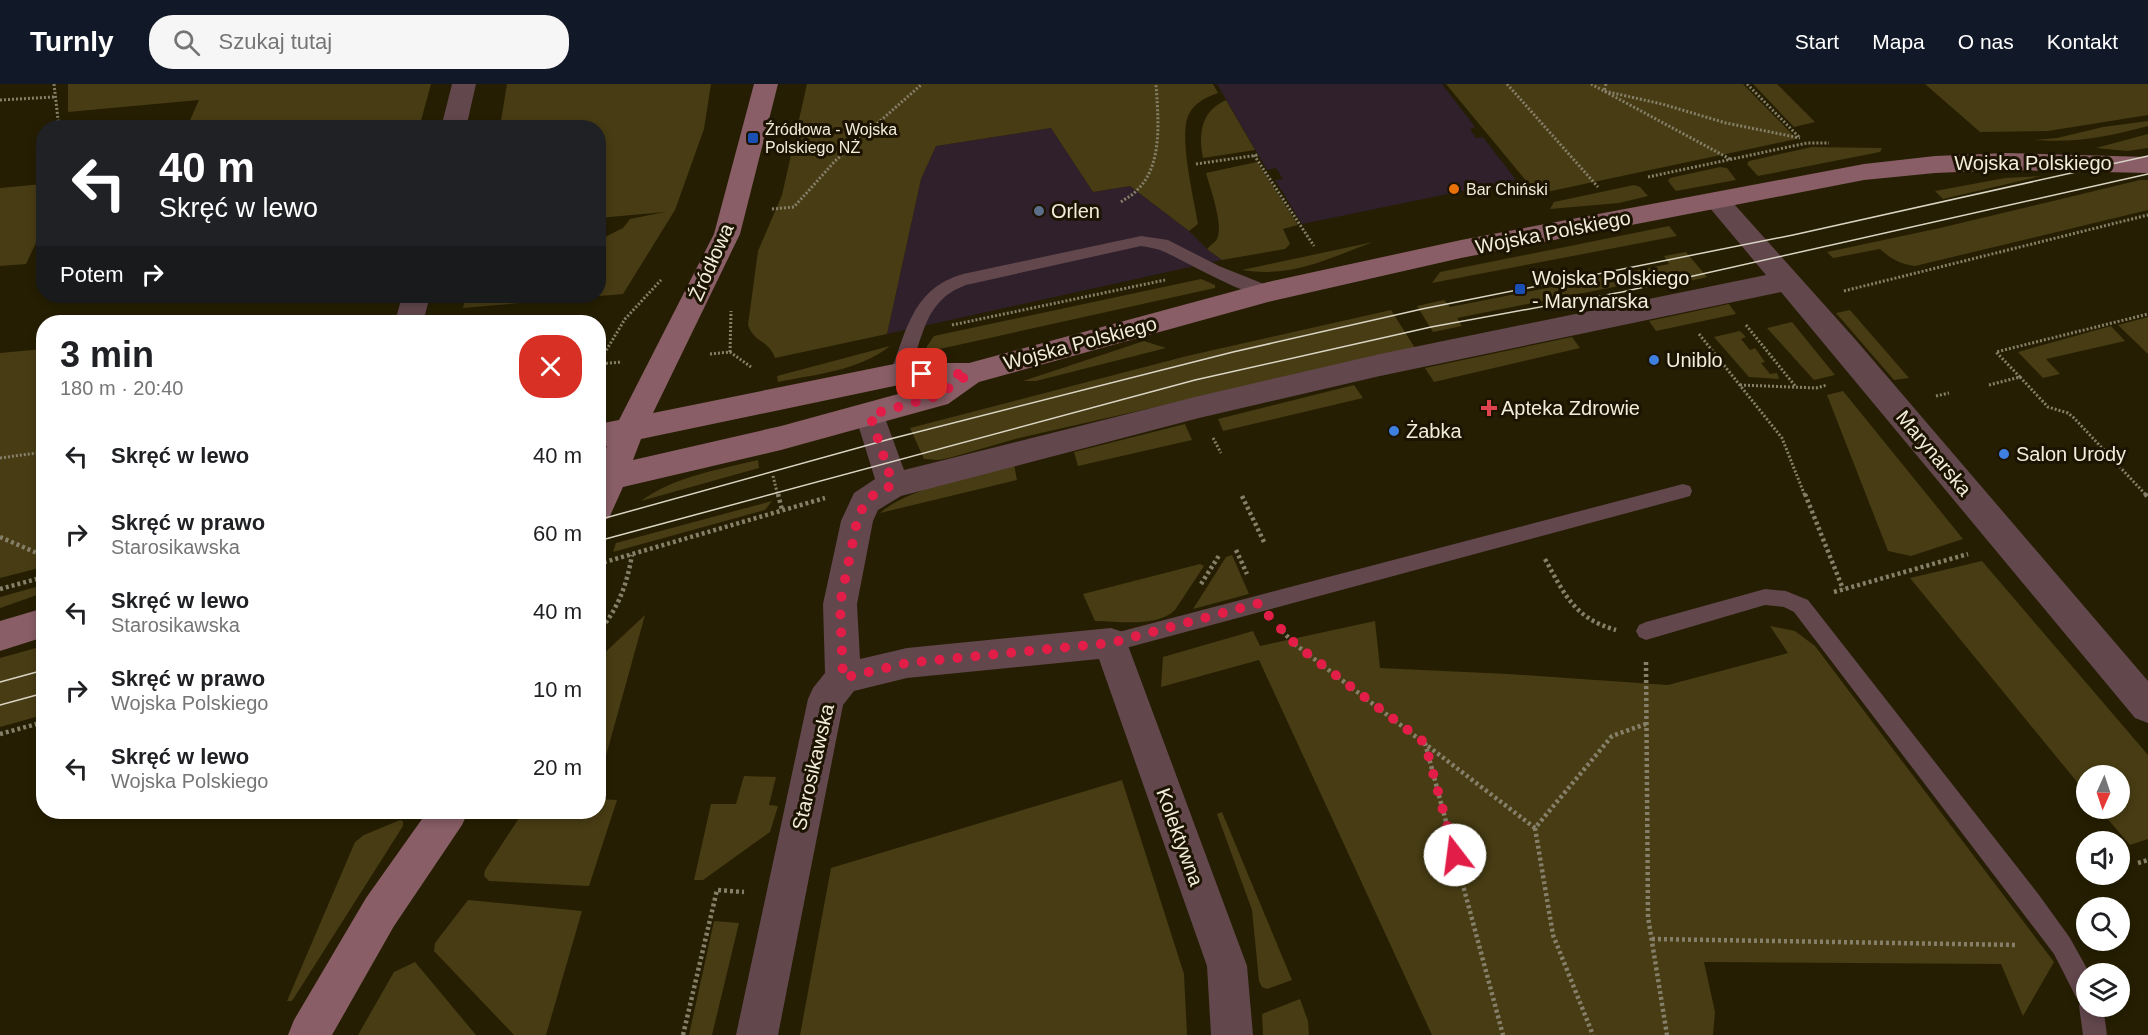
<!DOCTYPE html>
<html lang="pl">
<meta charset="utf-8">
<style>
body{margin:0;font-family:Arial,sans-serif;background:#f6f6f6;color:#202124;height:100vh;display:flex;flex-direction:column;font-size:22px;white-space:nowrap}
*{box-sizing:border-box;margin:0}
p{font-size:20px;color:#757577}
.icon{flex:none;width:33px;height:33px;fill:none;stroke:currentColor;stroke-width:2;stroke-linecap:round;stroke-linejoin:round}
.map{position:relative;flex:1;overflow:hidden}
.details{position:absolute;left:36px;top:231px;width:570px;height:504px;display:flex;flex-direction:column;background:#fff;border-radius:24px;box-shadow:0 3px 9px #0003}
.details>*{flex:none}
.hud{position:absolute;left:36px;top:36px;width:570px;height:183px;border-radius:24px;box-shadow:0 3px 9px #0003;background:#202124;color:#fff;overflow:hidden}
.needle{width:39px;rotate:183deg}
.buttons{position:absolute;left:2076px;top:681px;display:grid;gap:12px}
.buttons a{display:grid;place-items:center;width:54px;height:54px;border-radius:50%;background:#fff;box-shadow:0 3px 9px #0003;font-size:30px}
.pin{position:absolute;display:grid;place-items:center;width:51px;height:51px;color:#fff;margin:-26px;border-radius:12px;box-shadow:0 3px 9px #0006}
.me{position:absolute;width:66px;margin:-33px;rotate:345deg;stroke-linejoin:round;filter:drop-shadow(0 0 4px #0008)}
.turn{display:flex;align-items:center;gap:21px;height:126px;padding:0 24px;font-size:27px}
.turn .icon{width:78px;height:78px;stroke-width:2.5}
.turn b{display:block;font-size:42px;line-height:51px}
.then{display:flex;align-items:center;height:57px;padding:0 24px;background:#0003;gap:12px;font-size:22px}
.round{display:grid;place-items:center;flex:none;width:63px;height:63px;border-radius:24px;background:#f6f6f6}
.overview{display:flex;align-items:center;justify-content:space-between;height:102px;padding:0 24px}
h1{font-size:36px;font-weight:700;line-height:45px}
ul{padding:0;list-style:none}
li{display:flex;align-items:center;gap:18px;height:78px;padding:0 24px}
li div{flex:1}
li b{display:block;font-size:22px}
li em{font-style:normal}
header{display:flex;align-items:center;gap:36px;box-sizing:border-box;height:84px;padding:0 30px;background:#111827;color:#fff}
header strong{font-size:28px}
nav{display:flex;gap:33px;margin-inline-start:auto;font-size:21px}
.search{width:420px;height:54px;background:#f6f6f6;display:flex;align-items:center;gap:15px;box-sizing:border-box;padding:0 21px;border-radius:24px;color:#757577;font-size:22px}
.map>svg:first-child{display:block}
.commercial{fill:#2f202b}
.green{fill:#473c13}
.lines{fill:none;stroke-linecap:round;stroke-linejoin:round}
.path-far1{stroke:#86806a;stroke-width:3;stroke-dasharray:2 2;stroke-linecap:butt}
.path{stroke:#86806a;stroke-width:4.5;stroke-dasharray:3 3;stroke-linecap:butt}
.lane{fill:#62474d;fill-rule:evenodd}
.street{fill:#62474d;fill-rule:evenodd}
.secondary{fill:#895e66;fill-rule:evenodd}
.tram{stroke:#dad5c4;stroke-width:1.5}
.route{stroke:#e11d48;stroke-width:10;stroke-dasharray:0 18}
.transit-dot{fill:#1a4fb4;stroke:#1c1400;stroke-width:2}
.food-dot{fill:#e8710a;stroke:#1c1400;stroke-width:2}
.service-dot{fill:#5c6f8a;stroke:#1c1400;stroke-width:2}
.shop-dot{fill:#3f7fe0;stroke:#1c1400;stroke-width:2}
.health-dot{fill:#e0444e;stroke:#1c1400;stroke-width:2}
.labels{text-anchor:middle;stroke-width:6;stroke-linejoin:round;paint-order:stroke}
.far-poi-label{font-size:16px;fill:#f1ecdc;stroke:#1c1400;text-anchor:start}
.street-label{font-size:20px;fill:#f1ecdc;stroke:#1c1400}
.poi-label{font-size:20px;fill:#f1ecdc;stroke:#1c1400;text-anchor:start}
</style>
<header>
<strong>Turnly</strong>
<div class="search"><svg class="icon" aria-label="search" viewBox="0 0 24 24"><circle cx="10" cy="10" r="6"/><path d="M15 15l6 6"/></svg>Szukaj tutaj</div>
<nav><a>Start</a><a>Mapa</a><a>O nas</a><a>Kontakt</a></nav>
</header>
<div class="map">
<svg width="2148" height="951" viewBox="0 0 2148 951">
<rect width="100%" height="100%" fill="#251e02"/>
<g class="commercial">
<polygon points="1217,0 1442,0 1475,43 1470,45 1476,54 1483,53 1516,96 1302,140 1275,96 1283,95 1276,84 1267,86"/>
<polygon points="1051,44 1093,108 1130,102 1189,147 1207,165 1222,176 887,250 921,95 936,62"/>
</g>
<g class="green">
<polygon points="68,0 431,0 419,44 187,43 199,16 68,28"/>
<polygon points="507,0 711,0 704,45 675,126 623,210 463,224 466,212 598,212 599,156 623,144 630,135 665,128 599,134 598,44 500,43"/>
<path d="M 807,0 L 1213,0 L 1218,9 C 1207,13 1195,18 1189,30 C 1178,51 1194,115 1198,140 L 1189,147 L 1130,102 L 1093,108 L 1051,44 L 936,62 L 921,95 L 887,250 L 775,274 C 768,255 755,260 748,241 L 758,167 L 782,111 Z"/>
<polygon points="1446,0 1743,0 1797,55 1537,110"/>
<polygon points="1753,0 1777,0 1815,38 1794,43"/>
<polygon points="1925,0 2148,0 2148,31 2048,47 1980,48"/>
<path d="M 1226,16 L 1255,66 L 1203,74 C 1198,50 1201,27 1226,16 Z"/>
<path d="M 2148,37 L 2148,42 C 2106,53 2078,59 2034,56 L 2057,54 L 2103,43 Z"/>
<polygon points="2148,50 2148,64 2127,67 2096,64"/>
<polygon points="1812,63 1882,64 1880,68 1758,92 1747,80 1749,77"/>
<path d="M 1257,78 L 1298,141 L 1283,145 L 1290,160 L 1285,165 L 1222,176 L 1207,165 C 1210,162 1215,158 1217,155 C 1224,141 1210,104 1206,89 Z"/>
<polygon points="1720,83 1727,84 1736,96 1676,107 1668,97 1670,94"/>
<polygon points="2041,92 1943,115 1935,107 2005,94"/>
<path d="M 2140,96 L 2148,96 L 2148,126 L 1915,182 C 1900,180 1891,175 1880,165 L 1833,174 L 1827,168 L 1940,144 Z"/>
<polygon points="43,100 43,144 26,180 0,182 0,104"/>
<polygon points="1634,101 1640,103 1648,112 1619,119 1550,125 1554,118"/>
<polygon points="1669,142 1677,152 1432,199 1440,188"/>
<path d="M 1373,158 C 1328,175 1291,194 1242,186 Z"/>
<polygon points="1686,168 1707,193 1685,198 1679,190 1457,234 1462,242 1433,248 1417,222 1444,216 1450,223 1669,180 1664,172"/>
<polygon points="1201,195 1215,201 1215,204 926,268 927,262 934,252"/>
<polygon points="1729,220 1736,230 1656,247 1649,237"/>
<polygon points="1391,226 1415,264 1019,354 949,374 938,376 924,375 910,344 1187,272"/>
<polygon points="1850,226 1909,294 1894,296 1836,229"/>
<polygon points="2148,233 2148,270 2118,241"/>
<polygon points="1792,238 1835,291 1814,296 1767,244"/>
<polygon points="2111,242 2125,257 2046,275 2060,290 2043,294 2018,268"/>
<polygon points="1740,247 1746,253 1741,255 1750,266 1755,264 1765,278 1761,279 1770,290 1777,289 1779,295 1749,293 1714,253"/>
<polygon points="1572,253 1580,264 1434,298 1425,284"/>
<polygon points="1144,257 1166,264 1036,297 1023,297"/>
<path d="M 890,262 C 858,287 817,290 778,298 L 777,292 Z"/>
<polygon points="43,265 43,483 0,494 0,269"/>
<polygon points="1354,301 1363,314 1223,347 1218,335"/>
<polygon points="1843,307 1963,455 1911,472 1888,467 1827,311"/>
<polygon points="1185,340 1192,356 1078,382 1074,368"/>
<path d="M 758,376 L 759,384 L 641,417 C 675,392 718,386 758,376 Z"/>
<path d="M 1014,381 L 1017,396 L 880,429 C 909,403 976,392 1014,381 Z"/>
<polygon points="772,417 765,426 613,468 616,459"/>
<polygon points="1232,471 1249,510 1193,525 1226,473"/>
<polygon points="1982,477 2148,671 2148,755 2130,761 2099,725 2120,724 2120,692 2086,692 2086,709 1910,494"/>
<path d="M 1200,480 L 1204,482 L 1175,526 C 1156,544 1119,537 1095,537 L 1083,510 Z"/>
<polygon points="43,501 43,509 0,524 0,513"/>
<polygon points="645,531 599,697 599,574"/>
<polygon points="1375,537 1380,584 1508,590 1668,601 1788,569 1770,542 1795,547 1815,562 2054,878 2023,932 2001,880 1704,878 1715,928 1713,951 1432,951 1259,576 1161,603 1163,573 1253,547 1260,562"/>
<polygon points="43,562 43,631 0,643 0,574"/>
<polygon points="744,692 776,693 769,721 778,722 770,748 703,796 694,796 711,720 736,720"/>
<polygon points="1122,696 1184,890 1187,951 800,951 831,784"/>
<polygon points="599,715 617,716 589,802 489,797 484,792 485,786 523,728 598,728"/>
<polygon points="1222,728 1292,896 1267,905 1262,903 1259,897 1252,826 1217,730"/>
<polygon points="400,736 403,737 403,742 292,917 287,917 355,758 364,751"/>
<polygon points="468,816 582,827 546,951 514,951 434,867 435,859"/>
<polygon points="714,837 739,839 712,951 689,951"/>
<polygon points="415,878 476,951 358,951 394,888"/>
<polygon points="1300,915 1308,937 1309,951 1263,951 1262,930"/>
</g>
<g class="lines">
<g class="path-far1">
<polyline points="54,0 59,44"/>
<polyline points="1507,0 1598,103"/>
<polyline points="1591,0 1730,75"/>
<polyline points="1606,0 1604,7 1662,20 1726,39 1800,54"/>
<polyline points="1747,0 1799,53"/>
<polyline points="0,16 54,13"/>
<polyline points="1254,71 1314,162"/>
<polyline points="1196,80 1258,71"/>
<polyline points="1648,93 1807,59 1829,59"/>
<path d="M 1121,118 C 1126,114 1132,112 1136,107 C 1164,82 1158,33 1156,0"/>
<polyline points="772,125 794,123 835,77 922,0"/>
<polyline points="1844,207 2148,131"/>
<polyline points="952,241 1165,196"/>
<polyline points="1746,241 1796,303"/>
<polyline points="1699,250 1782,354 1805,412"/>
<polyline points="730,268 731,227"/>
<polyline points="710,270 730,268 751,283"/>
<polyline points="598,280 622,278"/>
<polyline points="598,280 625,235 661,196"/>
<polyline points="2020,293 2048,323 2068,329 2074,334 2147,412"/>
<polyline points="1740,301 1816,304 1827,301"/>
<polyline points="1989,301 2020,293 1996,268 2148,230"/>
<polyline points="1936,312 1949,309"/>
<polyline points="1213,354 1221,369"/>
<polyline points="0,374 44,368"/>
<polyline points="773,392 778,412"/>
</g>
<g class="path">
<polyline points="778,410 782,426"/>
<polyline points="1805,410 1843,505"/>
<polyline points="2145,410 2148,413"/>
<polyline points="1242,412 1264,458"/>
<polyline points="0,453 44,472"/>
<polyline points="1236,466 1247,490"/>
<path d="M 1545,475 C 1565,511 1574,534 1616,546"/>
<polyline points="598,480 825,414"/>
<polyline points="42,485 44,479"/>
<polyline points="1201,500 1220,470"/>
<polyline points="0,505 44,493"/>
<polyline points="1834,508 1968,470"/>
<polyline points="1282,547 1296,561 1535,744 1612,652 1646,640"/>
<path d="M 598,548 C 618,526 627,500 632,471"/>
<polyline points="1646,578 1648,833 1667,951"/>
<polyline points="0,650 44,638"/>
<polyline points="1425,659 1503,951"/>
<polyline points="1535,744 1553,851 1593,951"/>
<polyline points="2138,779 2148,776"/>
<polyline points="1652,855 2017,861"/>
<polyline points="683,951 717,806 744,808"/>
</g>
<g class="lane">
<path d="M 1141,152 L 1168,156 L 1219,182 L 1274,204 L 1276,208 L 1274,212 C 1252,218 1183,175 1160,166 C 1154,164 1147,163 1141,162 L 966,201 C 920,218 925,258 905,295 L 899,296 L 893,295 L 890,290 C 907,246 912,205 963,190 Z"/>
<polygon points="1683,400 1690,402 1692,407 1690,412 1683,414 1111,568 1104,565 1101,559 1104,553 1111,550"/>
<polygon points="1765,505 1786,507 1808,516 2039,811 2070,854 2090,890 2086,890 2086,922 2103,922 2107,951 2083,951 2079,922 2081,916 2077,915 2054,870 1794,528 1784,523 1765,521 1646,556 1639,553 1636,547 1639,541 1646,538"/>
</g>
<g class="street">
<polygon points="452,0 476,0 466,44 441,44"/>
<polygon points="1717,108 1726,111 1855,255 2148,597 2148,639 2135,634 1781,208 1380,292 1199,334 901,412 878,426 873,437 857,520 860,575 907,564 1111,544 1123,548 1247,882 1253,951 1211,951 1207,882 1099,575 907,594 854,607 843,621 778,951 736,951 808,615 813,604 825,589 823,520 841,437 854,409 875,395 855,331 859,323 870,319 881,323 904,386 1199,312 1380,270 1766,191 1704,117 1708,111"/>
<polygon points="402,212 430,212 423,238 395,238"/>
</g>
<g class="secondary">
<path d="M 754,0 L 778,0 L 740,150 L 653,329 L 899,279 L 969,279 L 1268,198 L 1461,156 L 1864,80 L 1935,72 L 2006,69 L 2148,73 L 2148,89 L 2006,86 L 1935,89 L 1864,96 L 1461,174 L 1268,218 L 979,298 L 948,320 L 937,323 L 781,366 L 623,403 L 609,434 L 598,438 L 598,383 L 607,362 L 598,364 L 598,340 L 619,336 L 714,150 ZM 899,301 L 931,301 L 781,342 L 633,376 L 641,355 Z"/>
<polygon points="44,524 44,553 0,567 0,537"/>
<polygon points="427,728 468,728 462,741 394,842 332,951 288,951 294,936 366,814"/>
</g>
<g class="tram">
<polyline points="598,436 890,355 1233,268 1422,225 1793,151 2148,72"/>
<polyline points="598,457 1195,296 1431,243 1622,208 2148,90"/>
<polyline points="0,598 44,586"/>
<polyline points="0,621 44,609"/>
</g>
</g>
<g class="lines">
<polyline class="route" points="922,290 969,290 937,312 870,331 893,401 876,409 865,418 857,437 840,520 843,594 907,579 1111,559 1260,519 1269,532 1296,561 1425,659 1455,771"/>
</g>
<g class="transit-dot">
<rect x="747" y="48" width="12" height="12" rx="3"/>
<rect x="1514" y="199" width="12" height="12" rx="3"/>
</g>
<circle class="food-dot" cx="1454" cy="105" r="6"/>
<circle class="service-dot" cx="1039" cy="127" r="6"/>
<g class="shop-dot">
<circle cx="1654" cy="276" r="6"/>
<circle cx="1394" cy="347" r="6"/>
<circle cx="2004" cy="370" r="6"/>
</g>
<path class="health-dot" d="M1486 315h6v6h6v6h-6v6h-6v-6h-6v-6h6z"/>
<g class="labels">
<g class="far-poi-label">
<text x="765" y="51">Źródłowa - Wojska<tspan x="765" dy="18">Polskiego NŻ</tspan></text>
<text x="1466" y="111">Bar Chiński</text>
</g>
<g class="street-label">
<text x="2033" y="86">Wojska Polskiego</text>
<text transform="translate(1553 148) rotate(-11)" y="7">Wojska Polskiego</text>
<text transform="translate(711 178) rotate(-66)" y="7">Źródłowa</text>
<text transform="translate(1080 259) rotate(-15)" y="7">Wojska Polskiego</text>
<text transform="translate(1934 369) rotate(50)" y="7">Marynarska</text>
<text transform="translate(813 683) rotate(-77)" y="7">Starosikawska</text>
<text transform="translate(1180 753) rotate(70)" y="7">Kolektywna</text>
</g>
<g class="poi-label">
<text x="1051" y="134">Orlen</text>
<text x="1532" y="201">Wojska Polskiego<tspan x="1532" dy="23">- Marynarska</tspan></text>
<text x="1666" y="283">Uniblo</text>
<text x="1501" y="331">Apteka Zdrowie</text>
<text x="1406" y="354">Żabka</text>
<text x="2016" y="377">Salon Urody</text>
</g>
</g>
</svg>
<div class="buttons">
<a><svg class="needle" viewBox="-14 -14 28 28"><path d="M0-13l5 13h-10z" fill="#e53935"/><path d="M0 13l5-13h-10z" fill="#757577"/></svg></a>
<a><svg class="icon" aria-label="sound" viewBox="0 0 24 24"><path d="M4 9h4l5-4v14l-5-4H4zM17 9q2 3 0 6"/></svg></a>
<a><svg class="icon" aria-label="search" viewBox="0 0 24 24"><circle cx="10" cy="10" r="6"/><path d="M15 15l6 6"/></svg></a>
<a><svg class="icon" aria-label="layers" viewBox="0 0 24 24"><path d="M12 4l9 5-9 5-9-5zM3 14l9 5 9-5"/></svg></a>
</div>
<div class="pin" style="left:922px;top:290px;background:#d93025"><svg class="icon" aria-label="arrive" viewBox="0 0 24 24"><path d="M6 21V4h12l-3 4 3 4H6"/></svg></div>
<svg class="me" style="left:1455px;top:771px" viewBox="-20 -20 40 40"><circle r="19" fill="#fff"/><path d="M0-13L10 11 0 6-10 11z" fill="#e11d48"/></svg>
<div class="hud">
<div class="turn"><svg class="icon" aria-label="left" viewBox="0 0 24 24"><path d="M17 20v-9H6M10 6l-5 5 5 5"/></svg><div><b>40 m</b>Skręć w lewo</div></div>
<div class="then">Potem<svg class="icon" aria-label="right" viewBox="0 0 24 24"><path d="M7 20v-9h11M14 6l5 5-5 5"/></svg></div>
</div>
<section class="details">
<div class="overview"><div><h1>3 min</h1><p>180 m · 20:40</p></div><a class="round" style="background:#d93025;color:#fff"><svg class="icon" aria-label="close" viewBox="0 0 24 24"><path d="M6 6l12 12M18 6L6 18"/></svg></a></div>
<ul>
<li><svg class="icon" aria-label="left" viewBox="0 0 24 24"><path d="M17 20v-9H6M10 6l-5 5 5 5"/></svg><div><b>Skręć w lewo</b></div><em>40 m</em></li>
<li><svg class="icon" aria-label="right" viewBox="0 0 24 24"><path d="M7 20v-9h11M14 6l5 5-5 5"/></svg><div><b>Skręć w prawo</b><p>Starosikawska</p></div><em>60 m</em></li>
<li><svg class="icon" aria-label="left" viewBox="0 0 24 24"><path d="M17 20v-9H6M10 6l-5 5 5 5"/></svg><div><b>Skręć w lewo</b><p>Starosikawska</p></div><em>40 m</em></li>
<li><svg class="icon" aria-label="right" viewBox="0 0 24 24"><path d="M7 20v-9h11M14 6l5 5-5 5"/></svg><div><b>Skręć w prawo</b><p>Wojska Polskiego</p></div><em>10 m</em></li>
<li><svg class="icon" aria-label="left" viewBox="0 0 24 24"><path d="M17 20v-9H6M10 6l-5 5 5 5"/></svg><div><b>Skręć w lewo</b><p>Wojska Polskiego</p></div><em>20 m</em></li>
</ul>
</section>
</div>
